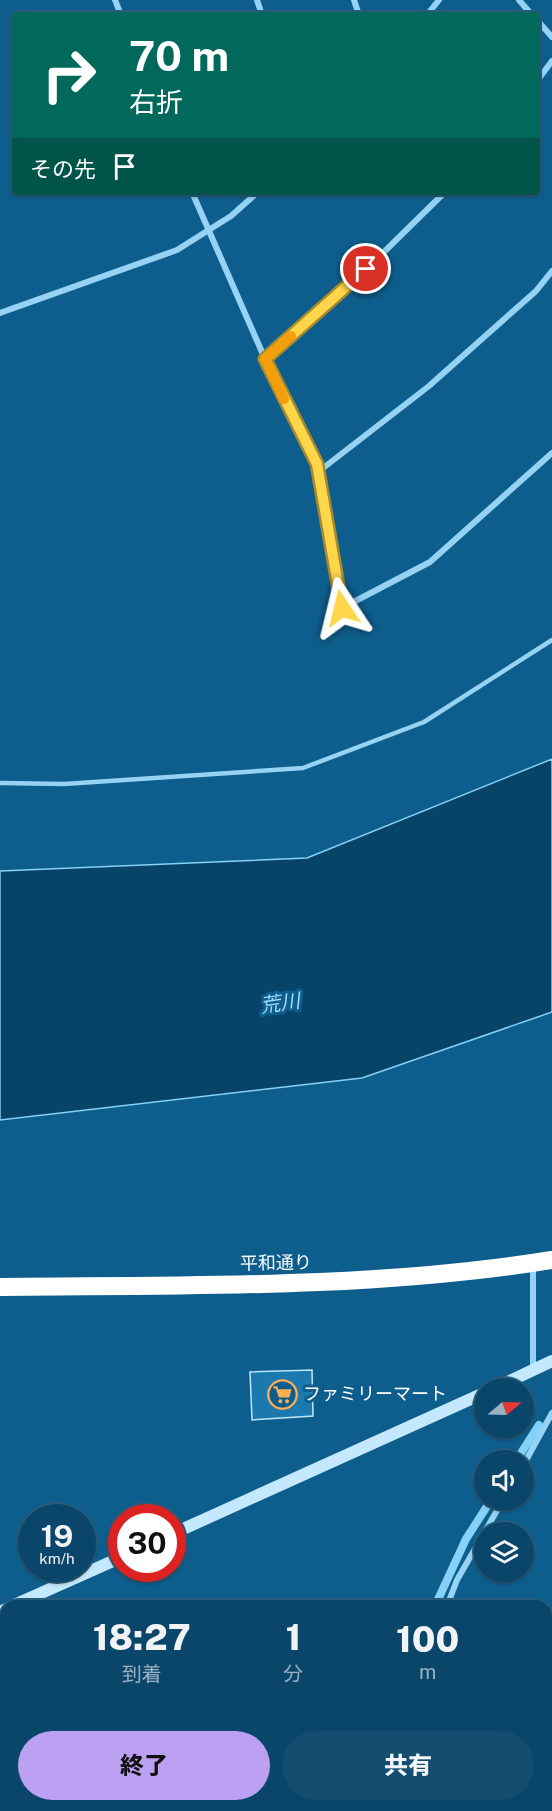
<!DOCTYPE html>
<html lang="ja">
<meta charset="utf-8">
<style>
body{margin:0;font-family:"Public Sans","Noto Sans JP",sans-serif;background:#134d70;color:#f1f3f6;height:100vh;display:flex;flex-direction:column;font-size:22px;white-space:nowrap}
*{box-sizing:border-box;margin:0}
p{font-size:20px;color:#99b1c1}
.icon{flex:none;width:33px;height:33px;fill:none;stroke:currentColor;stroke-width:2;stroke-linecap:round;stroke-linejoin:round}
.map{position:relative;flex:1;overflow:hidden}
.details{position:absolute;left:0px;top:1600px;width:552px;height:212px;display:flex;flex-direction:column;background:#0a466a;border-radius:18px 18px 0 0;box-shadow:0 2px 4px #0004,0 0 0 2px #2a5e7e}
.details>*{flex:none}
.banner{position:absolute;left:12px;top:12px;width:528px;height:183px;border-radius:6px;box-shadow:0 2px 4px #0004,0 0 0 2px #2a5e7e;background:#00695c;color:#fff;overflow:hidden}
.needle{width:39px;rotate:71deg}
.tools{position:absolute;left:474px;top:1378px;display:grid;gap:12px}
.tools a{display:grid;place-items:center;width:60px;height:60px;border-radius:50%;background:#0a466a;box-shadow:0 2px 4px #0004,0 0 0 2px #2a5e7e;font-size:30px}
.speed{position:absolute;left:18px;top:1504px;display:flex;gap:12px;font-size:30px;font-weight:700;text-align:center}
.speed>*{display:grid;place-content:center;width:78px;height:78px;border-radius:50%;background:#0a466a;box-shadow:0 2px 4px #0004,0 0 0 2px #2a5e7e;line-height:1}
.speed small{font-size:15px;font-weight:400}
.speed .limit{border:9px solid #d22;background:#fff;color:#111}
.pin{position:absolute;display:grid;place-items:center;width:51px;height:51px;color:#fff;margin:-26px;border:3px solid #fff;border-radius:50%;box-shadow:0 2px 6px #0007}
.me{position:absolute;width:66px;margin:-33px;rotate:350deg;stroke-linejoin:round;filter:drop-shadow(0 0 4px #0008)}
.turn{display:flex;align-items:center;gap:21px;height:126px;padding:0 18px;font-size:27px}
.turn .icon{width:78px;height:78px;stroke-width:2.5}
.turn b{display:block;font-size:42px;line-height:51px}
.then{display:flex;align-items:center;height:57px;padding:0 18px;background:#0003;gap:12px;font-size:22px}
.eta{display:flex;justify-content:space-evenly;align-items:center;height:102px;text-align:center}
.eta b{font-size:36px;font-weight:800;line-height:42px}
.cta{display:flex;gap:12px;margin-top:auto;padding:12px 18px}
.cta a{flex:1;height:69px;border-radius:36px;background:#bca0f2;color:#111;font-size:24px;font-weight:800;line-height:69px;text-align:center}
.cta a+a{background:#134d70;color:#f1f3f6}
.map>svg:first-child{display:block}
.water{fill:#084468;stroke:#86d1f7;stroke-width:1.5}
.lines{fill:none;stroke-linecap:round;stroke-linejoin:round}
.stream{stroke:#86d1f7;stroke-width:8}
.building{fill:#1b79ad;stroke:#bce7fe;stroke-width:1.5}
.lane{stroke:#95d2f3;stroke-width:4.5}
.street{stroke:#95d2f3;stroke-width:6}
.secondary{stroke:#c4e8fd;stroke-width:12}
.highway{stroke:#fff;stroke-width:18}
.route-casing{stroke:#a68a30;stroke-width:15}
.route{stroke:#ffd54a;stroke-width:10}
.slow{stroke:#f59e0b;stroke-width:10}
.labels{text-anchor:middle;stroke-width:6;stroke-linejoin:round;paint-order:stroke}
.street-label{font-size:18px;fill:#fff;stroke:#0e5e8d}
.poi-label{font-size:18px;fill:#fff;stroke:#0e5e8d;text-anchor:start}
.water-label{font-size:20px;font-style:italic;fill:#a0dbfb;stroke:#0e5e8d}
</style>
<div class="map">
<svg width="552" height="1811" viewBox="0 0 552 1811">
<rect width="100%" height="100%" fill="#0e5e8d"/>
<polygon class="water" points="552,759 552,1012 362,1078 0,1120 0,871 307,858"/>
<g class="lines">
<g class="stream">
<polyline points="516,1461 539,1425"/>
<polyline points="435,1606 466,1539 491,1500"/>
<polyline points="354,1811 356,1806"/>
</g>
</g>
<polygon class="building" points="312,1370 313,1416 252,1420 250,1372"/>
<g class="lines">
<polyline class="lane" points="0,783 64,784 303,768 424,722 552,640"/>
<g class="street">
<polyline points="115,0 121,15"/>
<polyline points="257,0 262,15"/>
<polyline points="354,0 359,15"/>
<polyline points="519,0 532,15"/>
<polyline points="427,15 439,0"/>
<polyline points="537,20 552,37"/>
<polyline points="537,81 552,61"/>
<polyline points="192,192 265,359 317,464 342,608 430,562 552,453"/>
<polyline points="0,313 177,250 231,216 258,192"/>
<polyline points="265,359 382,254 445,192"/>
<polyline points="318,472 429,386 536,291 552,271"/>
<polyline points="533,1263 533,1370"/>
<polyline points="524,1464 552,1413"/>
<polyline points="447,1606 457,1580 503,1500"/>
<polyline points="0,1641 6,1653"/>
<polyline points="88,1806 91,1811"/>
<polyline points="369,1811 371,1806"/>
</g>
<g class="secondary">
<polyline points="493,1389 552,1361"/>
<polyline points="172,1534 484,1393"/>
<polyline points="12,1606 122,1557"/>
<polyline points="0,1612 6,1609"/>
</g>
<path class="highway" d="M 0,1287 C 184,1285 369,1289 552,1260"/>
</g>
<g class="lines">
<defs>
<polyline id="route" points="342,608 317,464 265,359 366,269"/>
</defs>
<use href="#route" class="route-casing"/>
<use href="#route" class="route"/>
<polyline class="slow" points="284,399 265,359 291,336"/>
</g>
<defs>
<symbol id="supermarket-ring" viewBox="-11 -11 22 22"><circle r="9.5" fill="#0e5e8d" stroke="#ffae57" stroke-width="1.5"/><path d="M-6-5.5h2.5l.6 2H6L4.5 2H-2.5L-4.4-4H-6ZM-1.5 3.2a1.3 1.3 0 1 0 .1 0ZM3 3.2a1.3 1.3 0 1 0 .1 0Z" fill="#ffae57"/></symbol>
</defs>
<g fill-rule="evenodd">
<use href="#supermarket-ring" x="266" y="1378" width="33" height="33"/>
</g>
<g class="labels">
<g class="street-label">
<text transform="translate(276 1263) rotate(-1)" y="6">平和通り</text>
</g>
<g class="poi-label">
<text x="303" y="1400">ファミリーマート</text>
</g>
<g class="water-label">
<text transform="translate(280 1003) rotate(-8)" y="7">荒川</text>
</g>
</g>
</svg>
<div class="tools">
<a><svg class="needle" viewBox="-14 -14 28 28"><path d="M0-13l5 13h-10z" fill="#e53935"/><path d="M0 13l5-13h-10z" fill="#99b1c1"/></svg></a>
<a><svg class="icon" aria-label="sound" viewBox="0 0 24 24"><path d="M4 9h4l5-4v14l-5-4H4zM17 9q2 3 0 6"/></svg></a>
<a><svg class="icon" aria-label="layers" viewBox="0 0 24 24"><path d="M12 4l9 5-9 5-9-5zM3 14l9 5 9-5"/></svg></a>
</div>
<div class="speed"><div>19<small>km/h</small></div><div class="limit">30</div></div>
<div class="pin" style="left:366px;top:269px;background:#d93025"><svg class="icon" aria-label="arrive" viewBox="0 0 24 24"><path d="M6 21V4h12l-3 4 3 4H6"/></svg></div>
<svg class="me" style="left:342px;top:608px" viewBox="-20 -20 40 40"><path d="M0-17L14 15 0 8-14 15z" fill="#ffd54a" stroke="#fff" stroke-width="4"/></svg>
<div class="banner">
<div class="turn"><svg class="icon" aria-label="right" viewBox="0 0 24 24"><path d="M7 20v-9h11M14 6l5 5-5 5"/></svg><div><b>70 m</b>右折</div></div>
<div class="then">その先<svg class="icon" aria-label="arrive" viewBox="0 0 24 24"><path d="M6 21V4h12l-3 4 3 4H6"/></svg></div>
</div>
<section class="details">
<div class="eta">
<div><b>18:27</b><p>到着</p></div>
<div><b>1</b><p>分</p></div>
<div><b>100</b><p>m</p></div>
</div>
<div class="cta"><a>終了</a><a>共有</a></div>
</section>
</div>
